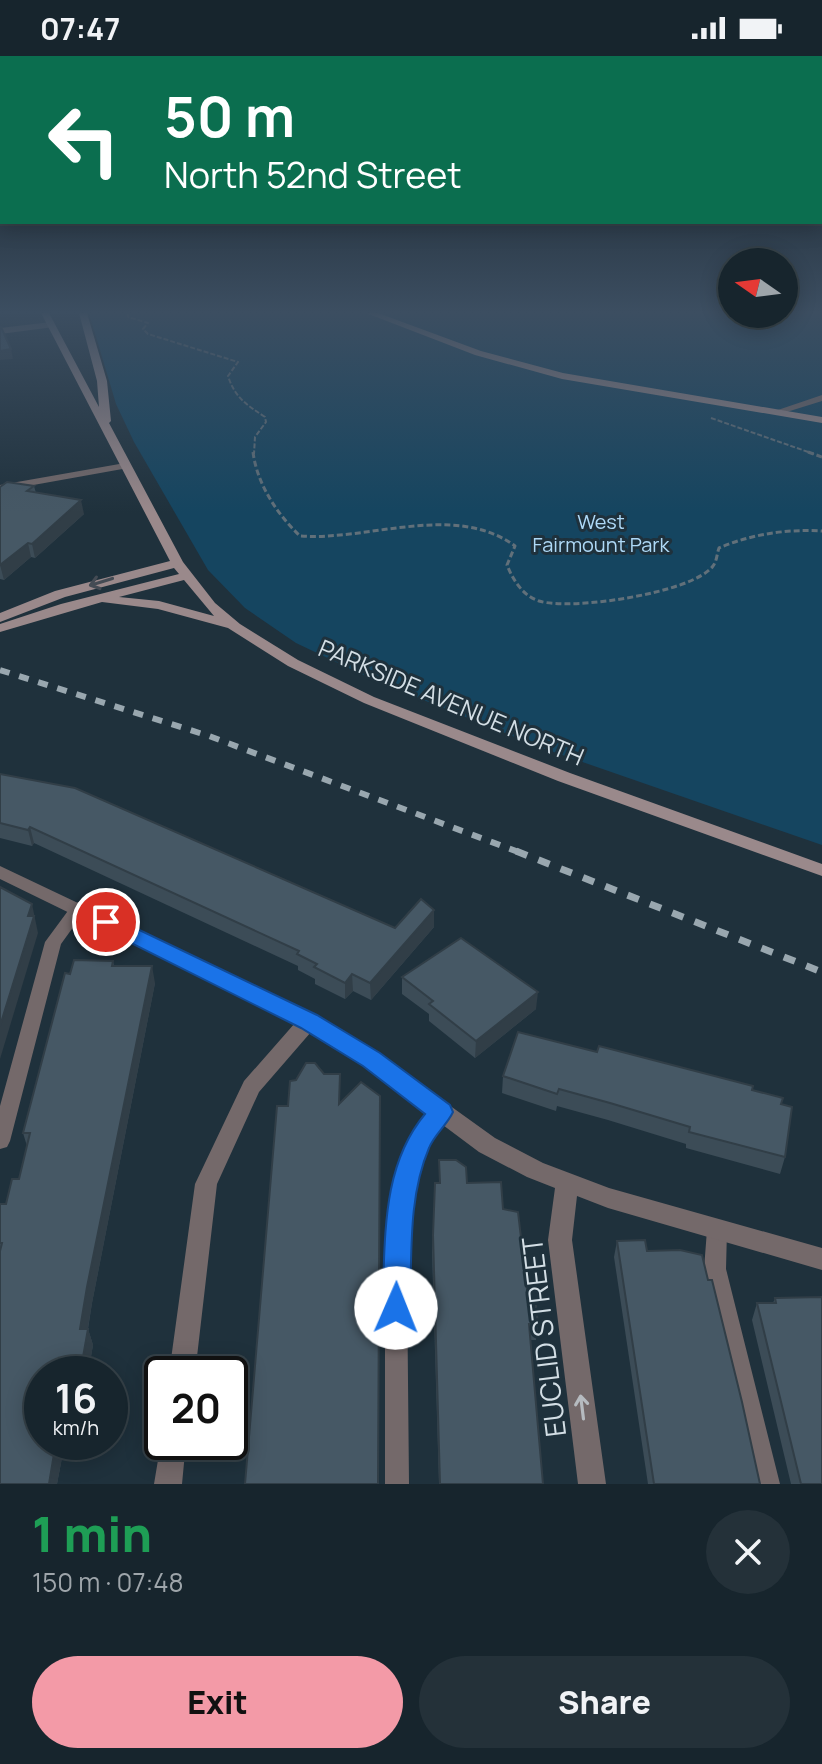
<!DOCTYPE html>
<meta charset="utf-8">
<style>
body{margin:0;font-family:Manrope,sans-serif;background:#243139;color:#f1f3f6;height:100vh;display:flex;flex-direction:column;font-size:30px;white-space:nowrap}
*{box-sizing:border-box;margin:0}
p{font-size:26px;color:#9ea5aa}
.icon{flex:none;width:44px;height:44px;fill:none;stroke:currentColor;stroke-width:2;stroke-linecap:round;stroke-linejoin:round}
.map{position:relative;height:1428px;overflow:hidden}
.side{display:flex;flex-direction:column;background:#17252d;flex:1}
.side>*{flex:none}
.guide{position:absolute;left:0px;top:0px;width:822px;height:168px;box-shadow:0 4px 20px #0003,0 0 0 2px #364249;background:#0b6e4f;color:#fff;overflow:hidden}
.needle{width:52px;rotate:284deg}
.buttons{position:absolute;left:718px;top:192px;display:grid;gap:16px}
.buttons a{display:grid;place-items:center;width:80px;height:80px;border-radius:50%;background:#17252d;box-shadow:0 4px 20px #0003,0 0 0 2px #364249;font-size:40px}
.speed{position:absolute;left:24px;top:1300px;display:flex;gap:16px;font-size:40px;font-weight:700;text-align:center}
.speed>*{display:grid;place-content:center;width:104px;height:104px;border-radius:50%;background:#17252d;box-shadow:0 4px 20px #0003,0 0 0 2px #364249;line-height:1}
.speed small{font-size:20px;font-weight:400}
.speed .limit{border:4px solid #111;border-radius:12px;background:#fff;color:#111}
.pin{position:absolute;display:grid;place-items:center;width:68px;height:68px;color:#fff;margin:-34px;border:4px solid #fff;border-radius:50%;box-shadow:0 2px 8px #0007}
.me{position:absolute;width:88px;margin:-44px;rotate:1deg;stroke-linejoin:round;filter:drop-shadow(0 0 6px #0008)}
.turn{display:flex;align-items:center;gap:28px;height:168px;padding:0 32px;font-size:36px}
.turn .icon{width:104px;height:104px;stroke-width:2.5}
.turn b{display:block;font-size:56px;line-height:68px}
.round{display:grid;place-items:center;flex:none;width:84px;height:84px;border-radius:42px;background:#243139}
.headline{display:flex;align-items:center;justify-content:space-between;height:136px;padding:0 32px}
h1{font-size:48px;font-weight:800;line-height:60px;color:#1e9e55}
.button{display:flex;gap:16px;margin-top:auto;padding:16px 32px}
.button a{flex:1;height:92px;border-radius:48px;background:#f39aa7;color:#111;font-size:32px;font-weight:800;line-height:92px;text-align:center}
.button a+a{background:#243139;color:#f1f3f6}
.status{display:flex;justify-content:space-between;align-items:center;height:56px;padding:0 40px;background:#17252d;direction:ltr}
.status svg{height:22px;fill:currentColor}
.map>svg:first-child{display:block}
.green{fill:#154560}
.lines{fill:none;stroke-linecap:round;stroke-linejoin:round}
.path-far1{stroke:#61707a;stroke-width:2;stroke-dasharray:5 2;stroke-linecap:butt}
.path{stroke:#61707a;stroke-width:3;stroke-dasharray:6 3;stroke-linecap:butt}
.lane{fill:#74696a;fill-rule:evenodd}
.street{fill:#74696a;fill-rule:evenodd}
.secondary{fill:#9a898b;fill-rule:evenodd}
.rail-far1{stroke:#99a7af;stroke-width:6;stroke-dasharray:10 10;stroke-linecap:butt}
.rail{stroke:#99a7af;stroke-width:7;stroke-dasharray:12 12;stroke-linecap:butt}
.wall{fill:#3c4c57}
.shaded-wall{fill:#313e47}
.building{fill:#465865;stroke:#313e47;stroke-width:2}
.oneway{stroke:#444b54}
.oneway2{stroke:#b6bbc0}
.route{fill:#1a73e8;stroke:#114b97;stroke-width:2}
.labels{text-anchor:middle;stroke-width:6;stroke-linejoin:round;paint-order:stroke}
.far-park-label{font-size:20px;fill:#aed9f7;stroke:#1f313c}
.street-label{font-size:24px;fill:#d3dee5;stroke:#1f313c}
.near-street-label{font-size:28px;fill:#d3dee5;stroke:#1f313c}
</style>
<div class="status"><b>07:47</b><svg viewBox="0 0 49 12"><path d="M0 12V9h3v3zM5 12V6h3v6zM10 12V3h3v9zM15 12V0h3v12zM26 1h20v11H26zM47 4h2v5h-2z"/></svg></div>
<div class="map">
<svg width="822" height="1428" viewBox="0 0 822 1428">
<rect width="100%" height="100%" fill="#1f313c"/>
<polygon class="green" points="89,257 822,257 822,789 542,692 374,624 296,587 245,552 208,514 134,386 116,348"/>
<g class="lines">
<g class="path-far1">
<path d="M 128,257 L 128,261 L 148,267 L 143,273 L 148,278 L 238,306 L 228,320 C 235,342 247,349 265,361 L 266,366 L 255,381 L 254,398"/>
<polyline points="711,362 814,398"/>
</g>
<g class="path">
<path d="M 253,396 C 257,428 277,458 300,480 C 369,485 455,446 515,490 L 507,509 C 513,524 523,540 539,545 C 571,555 693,537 713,510 C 717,505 717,497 719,492 C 752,478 786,473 822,475"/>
<polyline points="808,396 822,401"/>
</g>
<g class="lane">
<polygon points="125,407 128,408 128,412 0,435 0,429"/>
<polygon points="79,846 85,848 87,852 61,888 10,1085 7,1091 0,1093 0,1050 45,886 73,848"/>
<path d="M 441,1048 L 448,1051 L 450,1056 L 429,1085 L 418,1113 L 411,1144 L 407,1222 L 409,1428 L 385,1428 C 385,1376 385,1325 385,1273 C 385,1231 384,1186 391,1144 C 395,1117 413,1058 441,1048 Z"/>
<polygon points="717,1165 724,1167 727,1174 726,1213 780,1428 756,1428 704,1213 707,1174 710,1167"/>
</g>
<g class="street">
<polygon points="51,266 54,267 54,271 0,278 0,272"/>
<polygon points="822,339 822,345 777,359 772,356"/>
<polygon points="0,810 316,960 378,998 495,1082 543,1107 609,1132 822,1192 822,1214 608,1152 577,1140 572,1184 606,1428 578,1428 548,1184 555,1132 527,1121 479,1096 364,1010 311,976 259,1036 217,1128 195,1318 169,1318 195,1128 244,1025 295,967 0,823"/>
<polygon points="162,1380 162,1386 186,1386 182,1428 154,1428"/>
</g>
<g class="secondary">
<path d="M 41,257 L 49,257 L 99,351 L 97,325 L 79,257 L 87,257 L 107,325 L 111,365 L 109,367 L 183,506 L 215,547 L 240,568 L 298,604 L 374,641 L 570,717 L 822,808 L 822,820 L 558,725 L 364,647 L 288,610 L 228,572 L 158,553 L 102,546 L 0,576 L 0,568 L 61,548 L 179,518 L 174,512 L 65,541 L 0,566 L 0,557 L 55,535 L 170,505 ZM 184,524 L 214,560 L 159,545 L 119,541 Z"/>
<polygon points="366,257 378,257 481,295 563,317 822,361 822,367 562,323 475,299"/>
</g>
<polyline class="rail-far1" points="0,614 209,680 521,797"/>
<polyline class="rail" points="516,795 822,916"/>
</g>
<g class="wall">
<polygon points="34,430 36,437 84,458 35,502 31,501 4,524 0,523 0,431"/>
<polygon points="0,718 395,872 434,871 371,944 353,935 345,943 315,928 315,923 298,914 298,910 34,787 32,790 0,782"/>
<polygon points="113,905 114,910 155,927 92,1247 88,1273 93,1289 88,1318 42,1318 65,1386 57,1428 0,1428 0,1148 6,1148 19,1123 27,1090 23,1077 70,918"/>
<polygon points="402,921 536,953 475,1002 429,965 429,958 402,938"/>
<polygon points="503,1020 752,1034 781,1048 785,1101 780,1118 686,1092 686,1088 608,1064 557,1050 556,1055 502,1037"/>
<polygon points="439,1104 467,1127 503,1153 529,1250 538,1268 536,1284 530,1284 543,1428 439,1428 432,1196 435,1127 439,1127"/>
<polygon points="617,1185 647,1195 708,1224 760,1428 648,1428 614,1201"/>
<polygon points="775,1242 822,1428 791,1428 752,1264 757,1247 773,1247"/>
</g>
<g class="shaded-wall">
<polygon points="11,293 13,303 0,304 0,295"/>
<polygon points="81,444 84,458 35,502 32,488"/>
<polygon points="28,487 31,501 4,524 0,509"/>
<polygon points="30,771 34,787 32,790 28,774"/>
<polygon points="32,848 38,877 0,1003 0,970 28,860"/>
<polygon points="434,854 434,871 371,944 370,927"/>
<polygon points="152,910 155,927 92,1247 85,1289 80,1273 87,1231"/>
<polygon points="352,918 353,935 345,943 345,927"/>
<polygon points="538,936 536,953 475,1002 476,985"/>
<polygon points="88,1273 93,1289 88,1318 80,1318"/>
<polygon points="56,1386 65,1386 57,1428 49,1428"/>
</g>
<g class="building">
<polygon points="0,271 1,271 11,293 0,295"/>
<polygon points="7,426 34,430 27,435 81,444 32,488 28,487 0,509 0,431"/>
<polygon points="0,718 75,732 395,872 421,843 434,854 370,927 352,918 345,927 314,911 317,908 297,898 299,895 30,771 28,774 0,767"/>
<polygon points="0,831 32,848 28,860 34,860 0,970"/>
<polygon points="461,882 538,936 476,985 429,948 433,945 402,921"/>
<polygon points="74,904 113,905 112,910 152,910 87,1231 80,1273 88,1273 80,1318 42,1318 42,1386 56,1386 49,1428 0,1428 0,1195 2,1187 0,1187 0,1148 6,1148 12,1123 19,1123 30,1077 23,1077 65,917 70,918"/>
<polygon points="518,976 597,996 599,990 753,1030 752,1034 783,1042 781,1048 792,1051 785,1101 689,1076 690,1071 610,1047 559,1033 557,1038 503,1020"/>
<polygon points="306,1007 315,1007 324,1018 340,1018 339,1048 361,1026 380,1040 378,1428 245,1428 277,1050 288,1050 290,1025 296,1024"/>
<polygon points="439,1104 456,1104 466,1111 467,1127 501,1126 503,1153 518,1156 529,1250 536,1250 538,1268 529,1268 543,1428 440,1428 433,1179 435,1127 440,1127"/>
<polygon points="645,1184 647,1195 680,1194 702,1199 708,1224 712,1224 742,1346 760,1428 654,1428 617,1185"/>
<polygon points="822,1241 822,1428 801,1428 757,1247 776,1247 775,1242"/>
</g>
<defs><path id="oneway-shaft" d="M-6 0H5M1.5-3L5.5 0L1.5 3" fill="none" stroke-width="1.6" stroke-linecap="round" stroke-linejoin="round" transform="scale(2)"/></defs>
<use class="oneway" href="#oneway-shaft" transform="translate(101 526) rotate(163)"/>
<use class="oneway2" href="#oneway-shaft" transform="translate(582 1351) rotate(-97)"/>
<linearGradient id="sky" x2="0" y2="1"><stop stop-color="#111b21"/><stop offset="0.56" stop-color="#3c4e61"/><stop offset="1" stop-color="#3c4e61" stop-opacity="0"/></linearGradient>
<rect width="822" height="457" fill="url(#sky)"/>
<path class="route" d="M 106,858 L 317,959 L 380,997 L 450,1049 L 453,1056 C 447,1069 434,1079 429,1092 C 408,1141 412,1199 410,1252 L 406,1261 L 396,1265 L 386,1261 L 382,1252 C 386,1185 380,1112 425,1058 L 363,1010 L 301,972 L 99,871 L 96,866 L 99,860 Z"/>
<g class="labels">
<g class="far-park-label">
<text x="601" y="473">West<tspan x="601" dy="23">Fairmount Park</tspan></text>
</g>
<g class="street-label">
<text transform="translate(451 647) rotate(23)" y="8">PARKSIDE AVENUE NORTH</text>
</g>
<g class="near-street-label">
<text transform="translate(544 1281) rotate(-97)" y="10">EUCLID STREET</text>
</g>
</g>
</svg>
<div class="buttons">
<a><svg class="needle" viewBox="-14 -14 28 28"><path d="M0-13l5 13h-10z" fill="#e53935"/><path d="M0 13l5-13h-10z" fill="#9ea5aa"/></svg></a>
</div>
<div class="speed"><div>16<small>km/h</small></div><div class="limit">20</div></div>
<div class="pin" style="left:106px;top:866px;background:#d93025"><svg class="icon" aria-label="arrive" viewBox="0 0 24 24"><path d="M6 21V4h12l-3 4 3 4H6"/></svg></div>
<svg class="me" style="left:396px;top:1252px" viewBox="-20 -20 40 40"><circle r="19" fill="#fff"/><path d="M0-13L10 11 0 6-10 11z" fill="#1a73e8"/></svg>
<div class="guide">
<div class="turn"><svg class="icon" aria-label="left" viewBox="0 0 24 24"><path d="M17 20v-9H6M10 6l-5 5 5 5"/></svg><div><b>50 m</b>North 52nd Street</div></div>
</div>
</div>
<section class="side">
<div class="headline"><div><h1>1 min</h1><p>150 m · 07:48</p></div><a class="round"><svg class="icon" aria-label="close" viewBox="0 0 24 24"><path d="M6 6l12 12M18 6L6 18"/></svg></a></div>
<div class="button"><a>Exit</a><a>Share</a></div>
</section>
